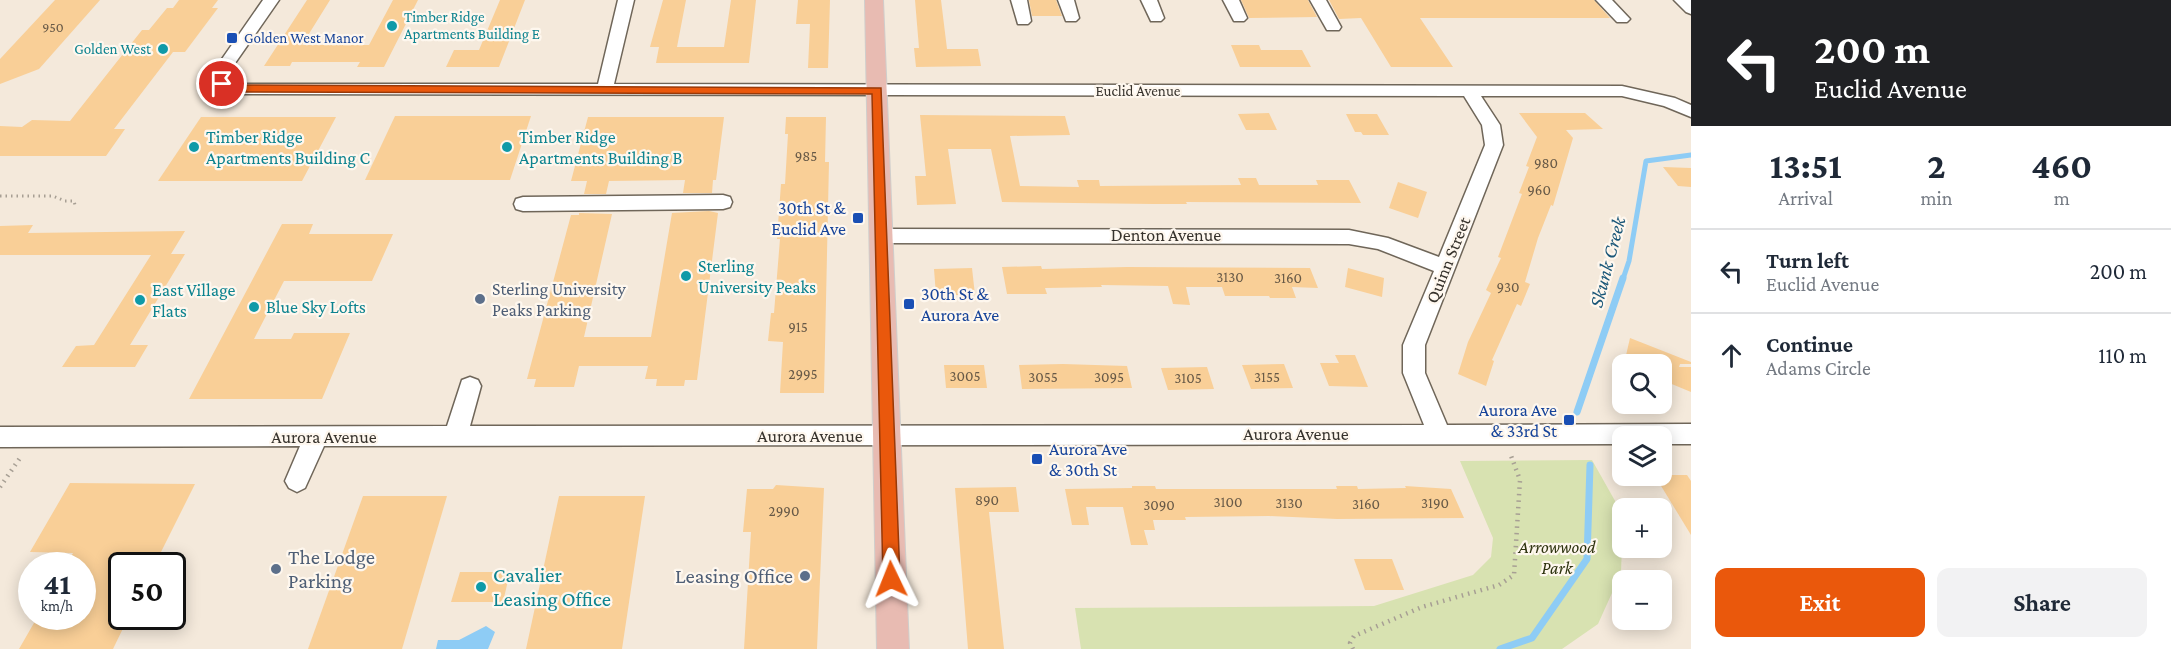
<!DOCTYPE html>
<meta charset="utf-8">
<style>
body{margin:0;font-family:"Crimson Pro",serif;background:#f2f2f3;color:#1f2937;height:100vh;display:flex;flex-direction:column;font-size:22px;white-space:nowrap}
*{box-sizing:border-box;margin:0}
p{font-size:20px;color:#747a83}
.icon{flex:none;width:33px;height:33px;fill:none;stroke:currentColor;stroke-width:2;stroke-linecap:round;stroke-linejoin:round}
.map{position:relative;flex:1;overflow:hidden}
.side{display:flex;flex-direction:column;background:#fff;width:480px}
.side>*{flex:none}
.banner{background:#202124;color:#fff;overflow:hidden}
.controls{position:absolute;left:1612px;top:354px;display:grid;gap:12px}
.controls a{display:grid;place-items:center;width:60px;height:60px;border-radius:12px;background:#fff;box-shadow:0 3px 15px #0003;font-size:30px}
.speed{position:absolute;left:18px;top:552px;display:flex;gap:12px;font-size:30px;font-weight:700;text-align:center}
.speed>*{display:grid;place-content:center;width:78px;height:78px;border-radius:50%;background:#fff;box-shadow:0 3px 15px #0003;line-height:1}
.speed small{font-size:15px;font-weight:400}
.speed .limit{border:3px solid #111;border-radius:9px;background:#fff;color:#111}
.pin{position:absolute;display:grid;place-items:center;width:51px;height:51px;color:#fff;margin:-26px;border:3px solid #fff;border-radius:50%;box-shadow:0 2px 6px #0007}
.me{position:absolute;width:66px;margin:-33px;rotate:358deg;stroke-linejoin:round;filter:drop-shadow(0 0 4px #0008)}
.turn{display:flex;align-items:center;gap:21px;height:126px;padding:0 24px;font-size:27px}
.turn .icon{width:78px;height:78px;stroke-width:2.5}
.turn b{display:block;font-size:42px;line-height:51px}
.eta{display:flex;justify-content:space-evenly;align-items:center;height:102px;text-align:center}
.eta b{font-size:36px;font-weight:700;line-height:42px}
.button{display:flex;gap:12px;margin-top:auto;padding:12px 24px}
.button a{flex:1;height:69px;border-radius:12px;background:#ea580c;color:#fff;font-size:24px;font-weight:700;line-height:69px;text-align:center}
.button a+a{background:#f2f2f3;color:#1f2937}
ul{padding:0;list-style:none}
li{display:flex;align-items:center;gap:18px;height:84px;padding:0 24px;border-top:2px solid #e0e1e3}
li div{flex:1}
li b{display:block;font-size:22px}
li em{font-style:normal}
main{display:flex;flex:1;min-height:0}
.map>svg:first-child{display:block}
.green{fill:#d8e2b1}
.water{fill:#8eccf5}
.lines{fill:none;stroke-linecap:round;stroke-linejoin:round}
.stream-far1{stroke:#8eccf5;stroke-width:5}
.stream{stroke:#8eccf5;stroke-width:7}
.building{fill:#f9cf97}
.minor-casing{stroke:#6f6659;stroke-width:3}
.major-casing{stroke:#cfcecc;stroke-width:2}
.path-far1{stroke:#a79f94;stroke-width:3;stroke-dasharray:1.5 4;stroke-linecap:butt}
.path{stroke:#a79f94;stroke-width:4.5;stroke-dasharray:1.5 5;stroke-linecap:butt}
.minor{fill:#fff;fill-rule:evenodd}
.major{fill:#e8bbb2;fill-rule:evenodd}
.route{fill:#ea580c;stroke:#983908;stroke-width:1.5}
.culture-dot{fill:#0f9aa8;stroke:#fef7ee;stroke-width:2}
.transit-dot{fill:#1a4fb4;stroke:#fef7ee;stroke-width:2}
.service-dot{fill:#5c6f8a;stroke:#fef7ee;stroke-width:2}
.labels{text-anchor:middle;stroke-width:4.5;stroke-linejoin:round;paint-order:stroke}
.far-number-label{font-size:14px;fill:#675947}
.far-culture-label{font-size:15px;fill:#0d838f;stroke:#fef7ee;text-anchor:start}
.far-transit-label{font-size:15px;fill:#164399;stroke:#fef7ee;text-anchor:start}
.far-street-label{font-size:15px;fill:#36322c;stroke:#fef7ee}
.number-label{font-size:15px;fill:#675947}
.culture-label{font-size:18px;fill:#0d838f;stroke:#fef7ee;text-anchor:start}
.transit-label{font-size:18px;fill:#164399;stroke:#fef7ee;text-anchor:end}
.street-label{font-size:18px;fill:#36322c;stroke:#fef7ee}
.service-label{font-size:18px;fill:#4e5e75;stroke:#fef7ee;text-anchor:start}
.park-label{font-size:18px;font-style:italic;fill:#2d320e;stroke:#fef7ee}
.water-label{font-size:20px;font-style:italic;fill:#195678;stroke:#fef7ee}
.near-service-label{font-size:21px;fill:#4e5e75;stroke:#fef7ee;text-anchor:start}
.near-culture-label{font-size:21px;fill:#0d838f;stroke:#fef7ee;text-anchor:start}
</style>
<main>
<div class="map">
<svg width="1691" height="649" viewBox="0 0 1691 649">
<rect width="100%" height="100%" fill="#f4e9db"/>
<polygon class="green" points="1592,460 1623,515 1621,573 1598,624 1562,649 1081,649 1075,608 1374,606 1473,575 1491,557 1493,538 1460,461"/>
<polygon class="water" points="486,626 495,632 488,649 436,649 438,640 459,640"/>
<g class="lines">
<polyline class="stream-far1" points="1623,279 1629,261 1646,161 1691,155"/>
<g class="stream">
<polyline points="1577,412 1623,278"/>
<polyline points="1500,649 1532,638 1587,559 1590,465"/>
</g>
</g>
<g class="building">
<polygon points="55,0 100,0 39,69 0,84 0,59"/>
<polygon points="179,0 218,0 212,8 218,8 185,52 173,52 114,129 125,129 106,156 0,156 0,126 22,127 32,120 70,121 142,30 149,30 167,8 173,8"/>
<polygon points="307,0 330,0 302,45 369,45 393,0 418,0 384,67 357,67 360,62 292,62 290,66 264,66"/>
<polygon points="500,0 525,0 499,67 446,67 454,50 479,50"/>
<polygon points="663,0 686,0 677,47 724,47 731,0 756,0 749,63 656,63 659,47 650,47"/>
<polygon points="798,0 830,0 828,68 808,68 810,24 796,24"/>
<polygon points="915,0 941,0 947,49 978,49 981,66 916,67 914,48 919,48"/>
<polygon points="1029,0 1056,0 1062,16 1032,16"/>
<polygon points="1241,0 1308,0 1317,17 1249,18"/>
<polygon points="1329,0 1594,0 1610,18 1420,18 1453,67 1391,67 1361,18 1339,19"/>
<polygon points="1231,45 1259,45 1261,50 1302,50 1311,67 1240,67"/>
<polygon points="1269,113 1277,130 1246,130 1238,114"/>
<polygon points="1519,113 1585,113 1603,129 1566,130 1573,138 1553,206 1551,205 1538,238 1525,282 1530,284 1521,306 1517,304 1492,360 1494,361 1486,386 1458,374 1468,342 1491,293 1486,290 1501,258 1498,257 1522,194 1519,193 1529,167 1526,166 1537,137"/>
<polygon points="1346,114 1377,114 1389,135 1363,135 1361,132 1355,132"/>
<polygon points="920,115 1065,116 1070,135 1010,136 1020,186 1079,187 1077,180 1099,180 1100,186 1241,185 1238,178 1256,178 1259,185 1318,185 1316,180 1349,180 1361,203 1186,202 1187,204 1153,204 1002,202 991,149 948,149 956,204 917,205 915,176 926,176"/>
<polygon points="395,116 531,116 510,180 365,180"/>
<polygon points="201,117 336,117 302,181 158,181"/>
<polygon points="588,117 724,117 716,180 713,180 712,193 683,193 685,180 609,181 606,194 584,194 587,181 571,181"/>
<polygon points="786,117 826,117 825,162 829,162 824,393 780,393 783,342 768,341 771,313 774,313 780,239 777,239 781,184 785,184 788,134 785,134"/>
<polygon points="1663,167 1691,168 1691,187 1678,186"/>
<polygon points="1398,182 1427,192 1418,218 1389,208"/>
<polygon points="709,211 718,213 697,380 685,380 684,386 656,386 657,379 645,379 648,366 579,366 574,387 534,387 536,379 527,379 571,215 579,215 579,213 612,214 584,337 651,337 672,213"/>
<polygon points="282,224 313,224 309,234 393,234 372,281 284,281 254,339 291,339 294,333 350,333 322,399 189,399"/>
<polygon points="33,225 28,233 185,231 171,254 185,254 130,345 148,345 135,367 62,367 76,346 94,345 151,255 0,255 0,226"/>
<polygon points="1041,266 1042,269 1127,267 1310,268 1318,288 1292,287 1296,298 1270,298 1269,296 1225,296 1222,287 1186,287 1190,305 1173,304 1168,286 1101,285 1102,287 1045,288 1047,294 1007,294 1002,267"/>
<polygon points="972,268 975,295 936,295 934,269"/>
<polygon points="1348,268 1384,278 1382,297 1345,287"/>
<polygon points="1630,338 1691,362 1691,364 1680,364 1679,367 1691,367 1691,392 1662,380 1662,364 1624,364"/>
<polygon points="1335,355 1355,355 1368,387 1329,386 1320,363 1339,363"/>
<polygon points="1063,364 1127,366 1132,388 1022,389 1019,365"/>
<polygon points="1284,364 1293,388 1251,389 1242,365"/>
<polygon points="944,365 984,365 987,388 946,388"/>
<polygon points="1207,367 1214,389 1168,390 1161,368"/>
<polygon points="1662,475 1687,475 1691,481 1691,535 1655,476"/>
<polygon points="70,483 195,484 154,566 122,566 122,616 129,616 113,649 19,649 38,616 82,616 82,566 66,566 73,553 30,552"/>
<polygon points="776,485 824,488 817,649 744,649 751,532 743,532 747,489 773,489"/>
<polygon points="1132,486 1155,486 1156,489 1337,489 1336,486 1357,486 1358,489 1406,488 1405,486 1451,489 1464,518 1337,519 1269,516 1185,517 1186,520 1153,520 1155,530 1144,530 1148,545 1131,545 1123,507 1086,507 1089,525 1072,525 1065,489 1132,488"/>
<polygon points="1016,487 1019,512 989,512 1004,649 968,649 955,488"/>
<polygon points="363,496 447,496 402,649 308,649"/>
<polygon points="559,496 645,496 622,649 526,649"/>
<polygon points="1354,559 1392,559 1404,590 1365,590"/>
<polygon points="460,572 510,572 503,602 451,602"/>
</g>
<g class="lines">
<defs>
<g id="minor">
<polygon points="263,0 279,0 231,69 227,77 229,81 236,84 598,84 618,0 634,0 614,84 1622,86 1675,98 1691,105 1691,117 1664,106 1622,96 1481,96 1500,125 1503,145 1425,345 1425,373 1447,425 1691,424 1691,444 1662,444 1662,436 1623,436 1623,444 324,446 305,488 297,492 289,488 285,481 300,446 0,447 0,427 447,426 462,380 470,377 478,380 481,386 470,426 1424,425 1403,373 1403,345 1434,271 1378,249 1349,244 881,243 874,241 871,236 874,231 881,229 1349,230 1388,238 1439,257 1485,145 1482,125 1464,96 233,94 216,88 211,77 215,69"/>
<polygon points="1011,0 1027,0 1031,21 1028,24 1018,24"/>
<polygon points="1058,0 1074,0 1079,18 1076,21 1066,21"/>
<polygon points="1141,0 1157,0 1164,18 1161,21 1151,21"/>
<polygon points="1223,0 1239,0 1247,18 1244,21 1234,21"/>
<polygon points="1310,0 1326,0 1341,27 1339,30 1327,30"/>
<polygon points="1596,0 1612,0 1630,19 1627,22 1617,22"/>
<polygon points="1674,0 1691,0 1691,14 1686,12"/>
<polygon points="723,195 730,197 732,202 730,207 723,209 523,211 516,209 514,204 516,199 523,197"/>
</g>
<polygon id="major" points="865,0 883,0 909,649 877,649"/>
</defs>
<use href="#minor" class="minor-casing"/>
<use href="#major" class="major-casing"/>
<polyline class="path-far1" points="0,196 53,196 65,201 74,201 75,205"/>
<g class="path">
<polyline points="0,487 20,458"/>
<polyline points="1353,649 1350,643 1354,636 1422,607 1499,585 1514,575 1520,480 1510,453"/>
</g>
<use href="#minor" class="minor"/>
<use href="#major" class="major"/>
</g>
<polygon class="route" points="222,81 235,85 881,88 900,579 897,584 891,587 885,584 883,579 872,94 233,92 218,86 218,82"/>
<g class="culture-dot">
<circle cx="392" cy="26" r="6"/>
<circle cx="163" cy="49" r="6"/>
<circle cx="194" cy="147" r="6"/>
<circle cx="507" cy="147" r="6"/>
<circle cx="686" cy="276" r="6"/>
<circle cx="140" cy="300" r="6"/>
<circle cx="254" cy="307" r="6"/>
<circle cx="481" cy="587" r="6"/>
</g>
<g class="transit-dot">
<rect x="226" y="32" width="12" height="12" rx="3"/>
<rect x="852" y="212" width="12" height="12" rx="3"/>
<rect x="903" y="298" width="12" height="12" rx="3"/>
<rect x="1563" y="414" width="12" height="12" rx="3"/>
<rect x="1031" y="453" width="12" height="12" rx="3"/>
</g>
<g class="service-dot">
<circle cx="480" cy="299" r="6"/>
<circle cx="276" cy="569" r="6"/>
<circle cx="805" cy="576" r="6"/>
</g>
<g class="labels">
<g class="far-number-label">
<text x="53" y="32">950</text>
</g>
<g class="far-culture-label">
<text x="404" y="22">Timber Ridge<tspan x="404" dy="17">Apartments Building E</tspan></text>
<text x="151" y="54" text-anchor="end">Golden West</text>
</g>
<g class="far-transit-label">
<text x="244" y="43">Golden West Manor</text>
</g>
<g class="far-street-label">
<text x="1138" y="96">Euclid Avenue</text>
</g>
<g class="number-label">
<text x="806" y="161">985</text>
<text x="1546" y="168">980</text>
<text x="1539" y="195">960</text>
<text x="1230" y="282">3130</text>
<text x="1288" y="283">3160</text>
<text x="1508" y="292">930</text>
<text x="798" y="332">915</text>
<text x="803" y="379">2995</text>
<text x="965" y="381">3005</text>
<text x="1043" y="382">3055</text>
<text x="1109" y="382">3095</text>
<text x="1267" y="382">3155</text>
<text x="1188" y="383">3105</text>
<text x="987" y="505">890</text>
<text x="1228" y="507">3100</text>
<text x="1289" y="508">3130</text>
<text x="1435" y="508">3190</text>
<text x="1366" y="509">3160</text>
<text x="1159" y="510">3090</text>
<text x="784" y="516">2990</text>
</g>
<g class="culture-label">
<text x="206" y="143">Timber Ridge<tspan x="206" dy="21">Apartments Building C</tspan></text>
<text x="519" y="143">Timber Ridge<tspan x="519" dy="21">Apartments Building B</tspan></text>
<text x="698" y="272">Sterling<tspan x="698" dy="21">University Peaks</tspan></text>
<text x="152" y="296">East Village<tspan x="152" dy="21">Flats</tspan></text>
<text x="266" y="313">Blue Sky Lofts</text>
</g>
<g class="transit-label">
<text x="846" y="214">30th St &amp;<tspan x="846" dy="21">Euclid Ave</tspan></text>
<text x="921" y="300" text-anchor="start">30th St &amp;<tspan x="921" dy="21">Aurora Ave</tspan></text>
<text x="1557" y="416">Aurora Ave<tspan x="1557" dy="21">&amp; 33rd St</tspan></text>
<text x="1049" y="455" text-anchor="start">Aurora Ave<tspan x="1049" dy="21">&amp; 30th St</tspan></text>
</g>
<g class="street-label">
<text x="1166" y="241">Denton Avenue</text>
<text transform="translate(1448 260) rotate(-68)" y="6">Quinn Street</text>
<text x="1296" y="440">Aurora Avenue</text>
<text x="810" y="442">Aurora Avenue</text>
<text x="324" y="443">Aurora Avenue</text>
</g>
<g class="service-label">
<text x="492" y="295">Sterling University<tspan x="492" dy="21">Peaks Parking</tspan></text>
</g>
<g class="park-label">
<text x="1557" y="553">Arrowwood<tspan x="1557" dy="21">Park</tspan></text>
</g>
<g class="water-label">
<text transform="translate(1607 262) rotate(-75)" y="7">Skunk Creek</text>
</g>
<g class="near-service-label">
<text x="288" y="564">The Lodge<tspan x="288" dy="24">Parking</tspan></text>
<text x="793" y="583" text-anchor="end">Leasing Office</text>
</g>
<g class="near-culture-label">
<text x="493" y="582">Cavalier<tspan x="493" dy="24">Leasing Office</tspan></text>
</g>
</g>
</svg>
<div class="controls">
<a><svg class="icon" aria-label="search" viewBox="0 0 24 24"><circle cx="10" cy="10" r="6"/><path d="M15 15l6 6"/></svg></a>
<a><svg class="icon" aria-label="layers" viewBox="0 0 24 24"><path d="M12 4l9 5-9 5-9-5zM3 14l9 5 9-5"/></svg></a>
<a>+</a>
<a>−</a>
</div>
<div class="speed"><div>41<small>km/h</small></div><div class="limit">50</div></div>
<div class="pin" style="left:222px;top:84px;background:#d93025"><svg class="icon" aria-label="arrive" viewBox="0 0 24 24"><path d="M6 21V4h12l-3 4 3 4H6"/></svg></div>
<svg class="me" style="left:891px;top:579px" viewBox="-20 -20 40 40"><path d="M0-17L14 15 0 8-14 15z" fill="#ea580c" stroke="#fff" stroke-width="4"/></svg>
</div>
<section class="side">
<div class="banner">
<div class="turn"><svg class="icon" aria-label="left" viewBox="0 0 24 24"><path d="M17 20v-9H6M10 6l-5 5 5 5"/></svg><div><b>200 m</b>Euclid Avenue</div></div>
</div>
<div class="eta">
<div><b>13:51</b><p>Arrival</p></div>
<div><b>2</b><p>min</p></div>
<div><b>460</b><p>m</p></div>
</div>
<ul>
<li><svg class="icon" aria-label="left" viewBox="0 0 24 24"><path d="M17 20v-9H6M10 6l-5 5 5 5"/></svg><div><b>Turn left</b><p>Euclid Avenue</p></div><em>200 m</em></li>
<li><svg class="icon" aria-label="ahead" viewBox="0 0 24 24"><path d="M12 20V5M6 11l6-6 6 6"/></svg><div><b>Continue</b><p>Adams Circle</p></div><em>110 m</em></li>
</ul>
<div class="button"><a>Exit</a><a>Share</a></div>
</section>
</main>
